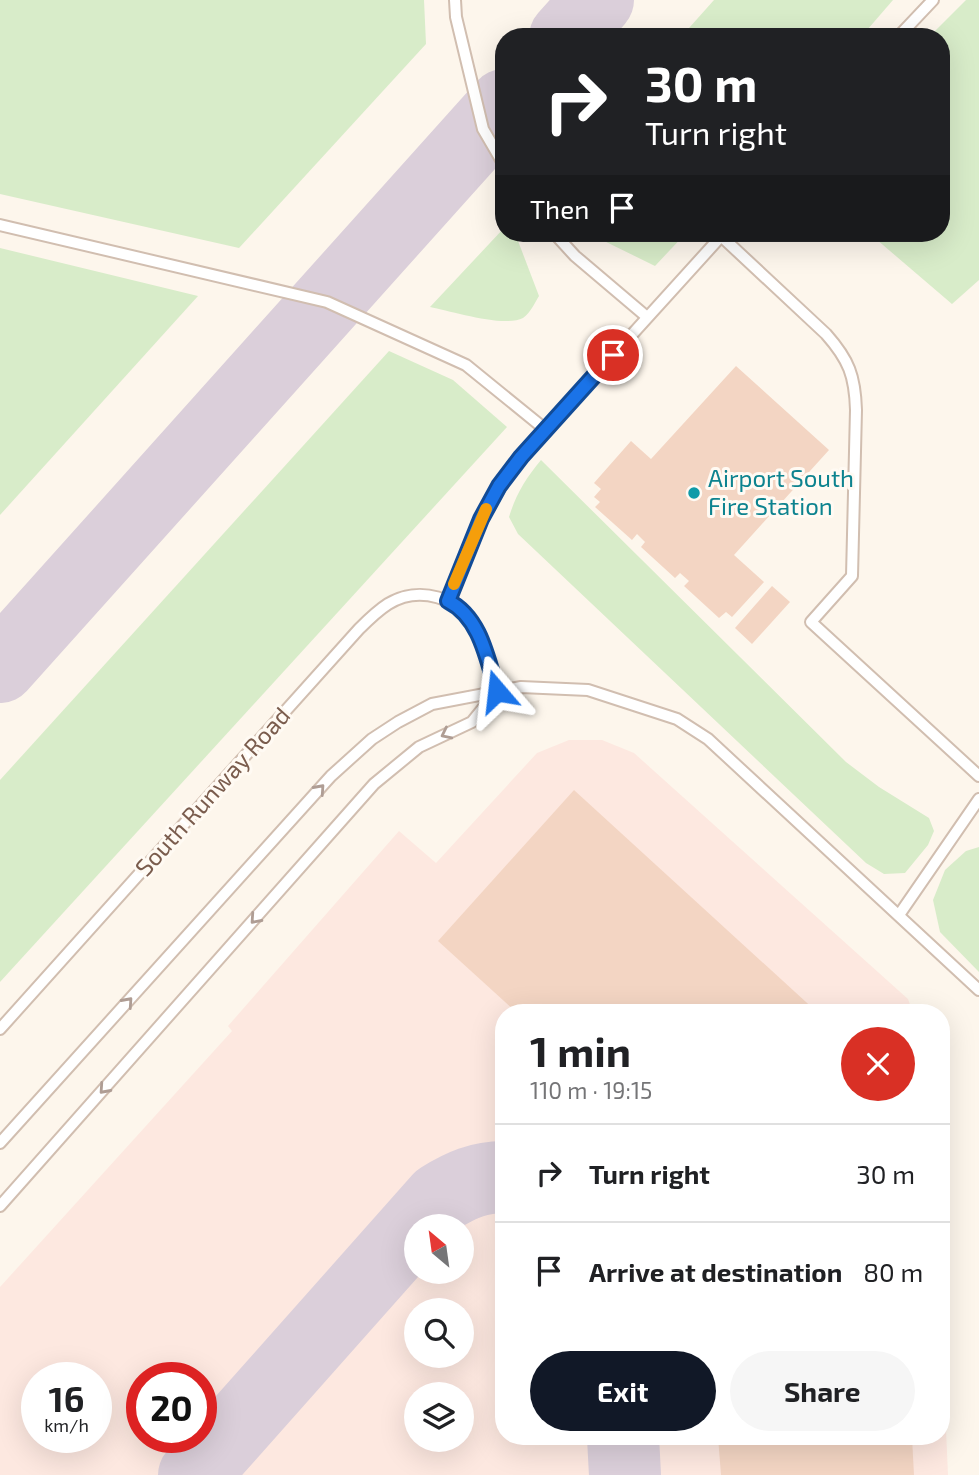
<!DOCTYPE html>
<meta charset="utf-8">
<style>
body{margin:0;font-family:"Exo 2",sans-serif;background:#f6f6f6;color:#202124;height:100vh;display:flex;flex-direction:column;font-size:26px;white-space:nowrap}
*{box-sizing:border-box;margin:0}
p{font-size:23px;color:#757577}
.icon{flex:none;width:38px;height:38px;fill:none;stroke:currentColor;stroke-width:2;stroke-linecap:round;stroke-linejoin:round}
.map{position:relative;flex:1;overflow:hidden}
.side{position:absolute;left:495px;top:1004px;width:455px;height:441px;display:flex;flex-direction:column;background:#fff;border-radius:28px;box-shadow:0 7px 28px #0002}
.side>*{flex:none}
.guide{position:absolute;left:495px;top:28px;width:455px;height:214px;border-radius:28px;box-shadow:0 7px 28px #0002;background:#202124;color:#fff;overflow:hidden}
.needle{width:46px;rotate:331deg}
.fabs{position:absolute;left:404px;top:1214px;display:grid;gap:14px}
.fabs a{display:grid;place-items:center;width:70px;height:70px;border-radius:50%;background:#fff;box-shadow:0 7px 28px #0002;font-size:35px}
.speed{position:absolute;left:21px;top:1362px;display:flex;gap:14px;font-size:35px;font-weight:700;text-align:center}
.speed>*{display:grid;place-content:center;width:91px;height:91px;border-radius:50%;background:#fff;box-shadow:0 7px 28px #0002;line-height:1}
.speed small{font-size:18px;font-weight:400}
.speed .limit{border:10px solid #d22;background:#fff;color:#111}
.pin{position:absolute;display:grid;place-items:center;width:60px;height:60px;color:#fff;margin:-30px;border:4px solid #fff;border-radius:50%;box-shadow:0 2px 7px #0007}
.me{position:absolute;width:77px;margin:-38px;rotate:343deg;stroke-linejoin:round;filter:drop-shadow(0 0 5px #0008)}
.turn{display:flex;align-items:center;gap:24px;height:147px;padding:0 35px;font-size:32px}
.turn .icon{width:91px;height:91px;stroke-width:2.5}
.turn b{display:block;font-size:49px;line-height:60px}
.then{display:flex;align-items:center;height:66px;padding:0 35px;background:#0003;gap:14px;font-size:26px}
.round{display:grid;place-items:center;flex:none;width:74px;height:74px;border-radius:37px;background:#f6f6f6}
.summary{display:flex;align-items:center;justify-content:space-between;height:119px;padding:0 35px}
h1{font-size:42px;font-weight:700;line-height:52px}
.cta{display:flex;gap:14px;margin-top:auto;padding:14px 35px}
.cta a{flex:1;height:80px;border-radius:42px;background:#111827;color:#fff;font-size:28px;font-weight:700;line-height:80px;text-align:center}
.cta a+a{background:#f6f6f6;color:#202124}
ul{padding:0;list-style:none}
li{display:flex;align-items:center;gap:21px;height:98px;padding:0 35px;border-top:2px solid #e0e0e0}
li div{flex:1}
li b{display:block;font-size:26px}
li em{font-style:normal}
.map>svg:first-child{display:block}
.commercial{fill:#fde8e0;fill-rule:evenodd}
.green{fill:#d8ecc9}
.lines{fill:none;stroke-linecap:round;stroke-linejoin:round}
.taxiway{stroke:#dbcfda;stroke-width:72}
.building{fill:#f3d5c3}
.lane-casing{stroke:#d1beb0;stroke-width:14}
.lane{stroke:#fff;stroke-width:10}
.oneway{stroke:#af9d94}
.route-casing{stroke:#114b97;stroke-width:18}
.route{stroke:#1a73e8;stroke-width:12}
.slow{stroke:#f59e0b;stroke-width:12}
.culture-dot{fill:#0f9aa8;stroke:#fffaf3;stroke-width:2.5}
.labels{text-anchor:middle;stroke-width:6;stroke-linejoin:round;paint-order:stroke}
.culture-label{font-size:24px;fill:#0d838f;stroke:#fffaf3;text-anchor:start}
.street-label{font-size:24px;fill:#7a5c4d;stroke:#fffaf3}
</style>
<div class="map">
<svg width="979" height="1475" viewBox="0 0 979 1475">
<rect width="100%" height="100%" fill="#fdf6ec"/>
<path class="commercial" d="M 569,740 L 602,740 L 634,753 L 908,999 L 913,1013 L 504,1013 L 504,1437 L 942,1437 L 942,1338 L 948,1475 L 0,1475 L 0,1287 L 232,1031 L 228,1026 L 399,831 L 436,863 L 537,753 ZM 416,1227 L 462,1227 L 462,1272 L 416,1272 ZM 416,1311 L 462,1311 L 462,1356 L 416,1356 ZM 37,1377 L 96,1377 L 96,1437 L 37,1437 ZM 142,1377 L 201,1377 L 201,1437 L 142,1437 ZM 416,1395 L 462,1395 L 462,1440 L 416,1440 Z"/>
<g class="green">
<polygon points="0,0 424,0 426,44 239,248 0,194"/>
<polygon points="714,0 893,0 861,37 681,37"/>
<polygon points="966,0 979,0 979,280 952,304 869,233 942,233 942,37 929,37"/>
<path d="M 504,228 L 504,233 L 515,233 L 539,296 C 534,304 531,312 523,318 C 504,328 451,311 430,307 Z"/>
<polygon points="591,233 686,233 655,266 596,237"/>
<polygon points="0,248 198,296 0,515"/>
<polygon points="389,351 453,380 507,427 0,982 0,780"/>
<path d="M 541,460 L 846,762 L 879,787 L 929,818 L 934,831 L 928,845 L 905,873 L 884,874 L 866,863 L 518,534 L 509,517 C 516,494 526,478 541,460 Z"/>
<polygon points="979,847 979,972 940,932 933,900 945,870 966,851"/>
</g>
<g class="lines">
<g class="taxiway">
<polyline points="565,37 598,0"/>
<polyline points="0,667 504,105"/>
<polyline points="623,1437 625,1475"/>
<path d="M 194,1475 L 440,1198 C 461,1185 479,1177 504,1177"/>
</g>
</g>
<g class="building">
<polygon points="736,366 829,450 734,555 764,582 732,617 726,612 719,618 684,586 689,581 680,573 675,578 641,547 645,542 637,534 632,540 595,507 600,502 594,497 601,489 594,483 631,441 651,459"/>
<polygon points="772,586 790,602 752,644 735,628"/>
<polygon points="574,790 818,1013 517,1013 438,941"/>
<polygon points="718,1437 912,1437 914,1475 721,1475"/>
</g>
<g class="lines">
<defs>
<g id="lane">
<polyline points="455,0 456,17 483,129 504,165"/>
<polyline points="898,37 933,0"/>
<polyline points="0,225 327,302 466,365 546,430"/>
<polyline points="554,233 575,256 647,317"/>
<path d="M 721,236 L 826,334 C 849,360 855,376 856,410 L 852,576 L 811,622 L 979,776"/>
<path d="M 448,601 C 470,546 485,505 521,457 L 724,233"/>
<polyline points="899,915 979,799"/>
<path d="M 0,1029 L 359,629 C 368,620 377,611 388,604 C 419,585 460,597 476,629 C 486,648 491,670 497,691"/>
<polyline points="0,1143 331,776 372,739 398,722 432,704 521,687 588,690 677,719 708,739 979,990"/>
<polyline points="0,1206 374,784 419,747 472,722 497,691"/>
</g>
</defs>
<use href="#lane" class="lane-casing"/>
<use href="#lane" class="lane"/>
</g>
<defs><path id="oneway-chevron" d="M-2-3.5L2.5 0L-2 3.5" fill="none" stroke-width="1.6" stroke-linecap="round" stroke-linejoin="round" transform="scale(1.75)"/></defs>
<g class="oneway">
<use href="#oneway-chevron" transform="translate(446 734) rotate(154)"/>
<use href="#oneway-chevron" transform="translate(320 789) rotate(-48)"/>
<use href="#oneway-chevron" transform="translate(255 919) rotate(132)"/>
<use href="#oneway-chevron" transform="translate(128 1002) rotate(-48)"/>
<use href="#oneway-chevron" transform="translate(104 1089) rotate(132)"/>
</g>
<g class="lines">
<defs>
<path id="route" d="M 497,691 C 487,658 480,617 448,601 L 481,519 L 499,486 L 521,457 L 613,355"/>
</defs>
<use href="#route" class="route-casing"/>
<use href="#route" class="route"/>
<polyline class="slow" points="454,584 486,509"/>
</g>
<circle class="culture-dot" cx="694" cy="493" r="7"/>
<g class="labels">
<g class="culture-label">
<text x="708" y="487">Airport South<tspan x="708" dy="28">Fire Station</tspan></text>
</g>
<g class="street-label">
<text transform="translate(213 792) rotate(-48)" y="8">South Runway Road</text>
</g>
</g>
</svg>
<div class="fabs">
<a><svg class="needle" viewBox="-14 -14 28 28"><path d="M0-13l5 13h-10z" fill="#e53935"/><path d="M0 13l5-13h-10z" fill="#757577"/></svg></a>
<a><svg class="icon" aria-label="search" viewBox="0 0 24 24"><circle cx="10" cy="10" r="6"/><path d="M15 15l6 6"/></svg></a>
<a><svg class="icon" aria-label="layers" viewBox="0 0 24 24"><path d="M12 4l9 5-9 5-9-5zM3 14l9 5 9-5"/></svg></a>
</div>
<div class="speed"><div>16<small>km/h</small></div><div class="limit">20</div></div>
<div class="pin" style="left:613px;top:355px;background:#d93025"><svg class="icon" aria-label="arrive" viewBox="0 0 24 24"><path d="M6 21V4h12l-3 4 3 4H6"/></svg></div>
<svg class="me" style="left:497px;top:691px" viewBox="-20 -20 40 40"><path d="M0-17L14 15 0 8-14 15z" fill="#1a73e8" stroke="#fff" stroke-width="4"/></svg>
<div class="guide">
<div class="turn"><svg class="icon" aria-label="right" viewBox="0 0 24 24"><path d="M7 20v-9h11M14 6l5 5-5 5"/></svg><div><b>30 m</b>Turn right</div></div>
<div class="then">Then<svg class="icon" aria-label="arrive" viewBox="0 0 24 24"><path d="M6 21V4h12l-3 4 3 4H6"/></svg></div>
</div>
<section class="side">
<div class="summary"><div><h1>1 min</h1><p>110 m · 19:15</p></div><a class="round" style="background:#d93025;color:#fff"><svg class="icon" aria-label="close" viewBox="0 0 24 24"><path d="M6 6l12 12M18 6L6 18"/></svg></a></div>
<ul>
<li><svg class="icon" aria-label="right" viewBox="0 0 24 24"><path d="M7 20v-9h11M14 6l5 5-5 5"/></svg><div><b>Turn right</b></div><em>30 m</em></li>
<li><svg class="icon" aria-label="arrive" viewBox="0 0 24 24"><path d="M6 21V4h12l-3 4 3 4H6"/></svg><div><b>Arrive at destination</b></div><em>80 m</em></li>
</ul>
<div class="cta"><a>Exit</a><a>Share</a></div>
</section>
</div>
